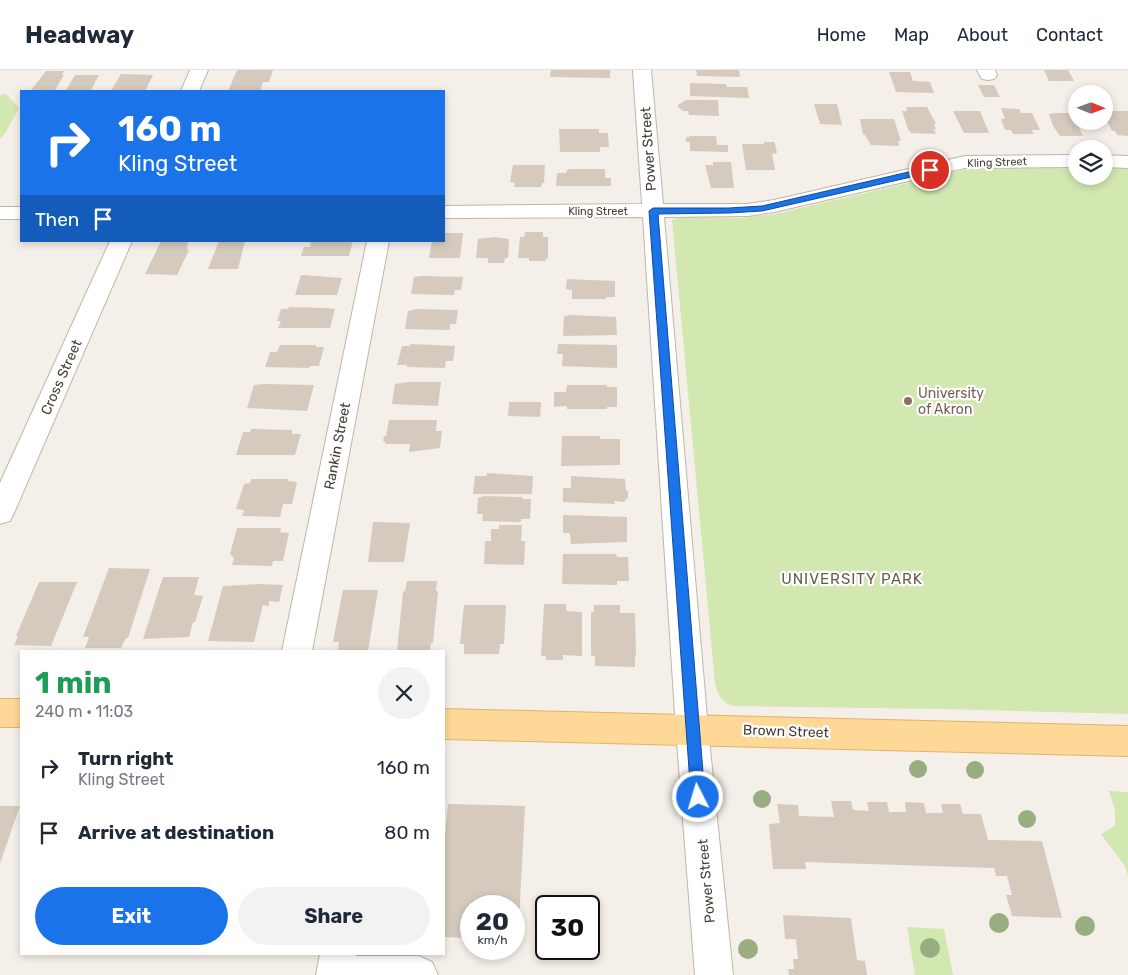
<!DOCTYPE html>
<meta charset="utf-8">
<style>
body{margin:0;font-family:Rubik,sans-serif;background:#f2f2f3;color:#1f2937;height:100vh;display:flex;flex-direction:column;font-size:19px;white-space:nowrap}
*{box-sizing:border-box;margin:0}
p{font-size:16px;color:#747a83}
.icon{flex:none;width:28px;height:28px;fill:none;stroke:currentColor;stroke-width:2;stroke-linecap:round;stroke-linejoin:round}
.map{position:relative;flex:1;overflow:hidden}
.panel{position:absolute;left:20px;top:580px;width:425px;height:305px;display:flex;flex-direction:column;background:#fff;border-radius:0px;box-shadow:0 2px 8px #0003}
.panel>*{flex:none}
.banner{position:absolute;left:20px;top:20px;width:425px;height:152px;border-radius:0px;box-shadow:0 2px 8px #0003;background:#1a73e8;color:#fff;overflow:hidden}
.needle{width:32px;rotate:91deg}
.tools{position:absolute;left:1068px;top:15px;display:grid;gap:10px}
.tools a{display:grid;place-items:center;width:45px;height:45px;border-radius:50%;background:#fff;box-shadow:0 2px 8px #0003;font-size:25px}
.speed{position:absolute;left:460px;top:825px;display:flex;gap:10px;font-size:25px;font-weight:700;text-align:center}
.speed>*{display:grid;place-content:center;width:65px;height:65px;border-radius:50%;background:#fff;box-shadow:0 2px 8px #0003;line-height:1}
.speed small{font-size:12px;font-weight:400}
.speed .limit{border:2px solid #111;border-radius:8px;background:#fff;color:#111}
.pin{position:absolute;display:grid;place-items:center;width:42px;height:42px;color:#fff;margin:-21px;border:2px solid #fff;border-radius:50%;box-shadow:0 1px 5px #0007}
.me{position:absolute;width:55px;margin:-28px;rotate:355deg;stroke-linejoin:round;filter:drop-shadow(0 0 4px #0008)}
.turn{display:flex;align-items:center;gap:18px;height:105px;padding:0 15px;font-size:22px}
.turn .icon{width:65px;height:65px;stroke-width:2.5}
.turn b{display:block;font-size:35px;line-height:42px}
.then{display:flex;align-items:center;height:48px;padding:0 15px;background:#0003;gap:10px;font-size:19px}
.round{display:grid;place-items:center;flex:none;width:52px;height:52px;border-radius:26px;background:#f2f2f3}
.head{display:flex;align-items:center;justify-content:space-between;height:85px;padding:0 15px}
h1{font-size:30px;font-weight:700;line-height:38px;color:#1e9e55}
.primary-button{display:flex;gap:10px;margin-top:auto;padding:10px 15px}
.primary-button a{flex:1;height:58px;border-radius:30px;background:#1a73e8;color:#fff;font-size:20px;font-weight:700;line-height:58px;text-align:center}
.primary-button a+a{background:#f2f2f3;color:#1f2937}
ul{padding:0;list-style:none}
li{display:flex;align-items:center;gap:15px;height:65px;padding:0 15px}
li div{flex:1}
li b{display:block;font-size:19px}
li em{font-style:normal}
header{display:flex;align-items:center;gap:30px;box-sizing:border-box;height:70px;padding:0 25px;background:#fff;border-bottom:1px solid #e0e1e3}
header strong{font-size:24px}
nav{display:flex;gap:28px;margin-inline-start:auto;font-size:18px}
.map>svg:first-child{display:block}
.green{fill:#d3e7b1}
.building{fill:#d5cabd}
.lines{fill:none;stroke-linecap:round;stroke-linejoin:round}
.minor-casing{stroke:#bfb6aa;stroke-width:2}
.major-casing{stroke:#e3b367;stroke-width:2}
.minor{fill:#fff;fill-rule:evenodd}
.major{fill:#fdd897;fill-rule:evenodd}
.tree{fill:#99ae80}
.route{fill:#1a73e8;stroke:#114b97}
.education-dot{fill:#8d6e63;stroke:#fff;stroke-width:2}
.labels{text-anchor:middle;stroke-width:4.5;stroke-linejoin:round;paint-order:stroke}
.far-street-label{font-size:11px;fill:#473f36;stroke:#fff}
.street-label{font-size:14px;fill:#473f36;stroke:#fff}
.education-label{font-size:14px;fill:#785e54;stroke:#fff;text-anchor:start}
.neighbourhood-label{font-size:15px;letter-spacing:1px;fill:#695c4e;stroke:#fff}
</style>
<header>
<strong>Headway</strong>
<nav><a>Home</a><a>Map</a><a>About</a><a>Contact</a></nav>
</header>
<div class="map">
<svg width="1128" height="905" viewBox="0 0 1128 905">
<rect width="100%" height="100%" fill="#f4efe8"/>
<g class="green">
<polygon points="6,24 19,38 6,62 0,69 0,25"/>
<path d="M 977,97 L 1076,97 L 1076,106 L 1104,106 L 1104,97 L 1128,98 L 1128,644 L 944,639 L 734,636 C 722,633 718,625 715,613 L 672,150 L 681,147 L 741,148 L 775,144 Z"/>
<polygon points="1109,721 1128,722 1128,806 1125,796 1101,764 1115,756 1115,740"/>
<polygon points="907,857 944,859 953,905 915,905"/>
</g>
<g class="building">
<polygon points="237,0 273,0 269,12 263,12 260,21 228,21"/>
<polygon points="551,0 610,0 610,8 550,7"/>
<polygon points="696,0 739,0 740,7 700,6 697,6"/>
<polygon points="1044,0 1068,0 1074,11 1049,11"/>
<polygon points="46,1 64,1 62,5 64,5 55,20 31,20"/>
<polygon points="889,2 910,2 913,11 930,12 934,23 896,22"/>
<polygon points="121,4 153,5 145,21 111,21"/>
<polygon points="75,5 99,5 91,20 66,20"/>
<polygon points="690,13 726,14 727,17 747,17 749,28 690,26"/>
<polygon points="978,15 994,15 1000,27 984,27"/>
<polygon points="686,30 718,30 719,46 689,45 688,41 683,41 678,37 678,35"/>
<polygon points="814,34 837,34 842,55 820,54"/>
<polygon points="906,37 927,37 936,54 934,54 936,59 934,59 936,64 911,63 908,59 902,41 907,41"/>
<polygon points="1001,38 1019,39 1021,43 1032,43 1040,60 1031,60 1034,64 1013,64 1011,60 1005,60 1001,49 1005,49"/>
<polygon points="953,41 980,41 989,63 964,63"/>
<polygon points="1110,41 1128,41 1128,66 1117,65 1115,61 1112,61 1104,45 1112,44"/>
<polygon points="1056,43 1072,43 1083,66 1060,66 1053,56 1049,44"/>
<polygon points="860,49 894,49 901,71 898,71 899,76 871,75 865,65 863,64"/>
<polygon points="559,59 599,59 599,63 608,63 609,77 600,77 600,82 560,82"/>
<polygon points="689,66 716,66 717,75 728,75 728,82 690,81 690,72 686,72 686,67 690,67"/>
<polygon points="764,72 774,72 775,74 777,83 772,84 775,100 746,100 742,74 764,74"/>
<polygon points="713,92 731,92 734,118 711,118 705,95 713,95"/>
<polygon points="513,95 545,95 544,113 542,113 541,117 514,117 515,113 510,112"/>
<polygon points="570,99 605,99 605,108 611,108 611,116 556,116 557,103 566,103 567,100"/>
<polygon points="525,162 543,162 543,167 548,167 548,188 546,188 546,191 529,191 529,188 518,188 520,167 524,167"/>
<polygon points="444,163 463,163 460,188 429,188 432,171 444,171"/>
<polygon points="495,167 509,169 508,188 505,188 504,193 488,193 488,188 476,188 478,169"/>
<polygon points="161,171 188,171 187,180 189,180 177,205 145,204"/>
<polygon points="219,171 245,171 238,199 208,199"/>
<polygon points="311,171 353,171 349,186 301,186 304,177 310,177"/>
<polygon points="301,205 342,208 337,225 295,225"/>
<polygon points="422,206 463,207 461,220 455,220 454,225 411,224 414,207"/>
<polygon points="567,209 615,211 615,227 606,227 606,229 572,229 572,220 566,219"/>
<polygon points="289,237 326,238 335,239 330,258 278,258 281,251 277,251 281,239 288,239"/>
<polygon points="417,239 458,240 456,254 450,254 450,260 405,259 408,241"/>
<polygon points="572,245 616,247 617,265 563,266 564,246"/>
<polygon points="410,274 455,276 453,291 446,291 445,298 407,297 407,295 397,295 402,276 410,276"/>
<polygon points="558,274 617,275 617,298 562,296 563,284 557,284"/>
<polygon points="280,275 316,275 316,277 324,277 319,296 310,296 309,298 265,297 270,282 277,282"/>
<polygon points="408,312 441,312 438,336 392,334 395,314"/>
<polygon points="265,314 314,315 307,341 247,338 254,315"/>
<polygon points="567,315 607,315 607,317 617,317 617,337 607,337 607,339 567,339 567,336 554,337 554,322 566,322"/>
<polygon points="509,332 541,332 540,347 508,346"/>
<polygon points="389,350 437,350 436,361 442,361 440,378 409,382 410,374 385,374 385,372 383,371 384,366 386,366"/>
<polygon points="251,359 292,360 292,364 301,364 295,385 236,385 243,362 250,362"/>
<polygon points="562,366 600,366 600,369 620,369 620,395 561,396"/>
<polygon points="487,403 533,406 532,424 473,424 475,406 487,406"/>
<polygon points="571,406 625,409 626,421 628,421 628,428 626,429 625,432 614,431 615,434 563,432 563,418 571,418"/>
<polygon points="251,409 288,409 288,411 297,412 292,434 283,434 280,447 242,446 244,440 236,439 244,414 250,413"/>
<polygon points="484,426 522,427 523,429 531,429 530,449 521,449 521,452 482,451 483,444 477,444 478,428"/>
<polygon points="563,445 627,447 627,472 571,474 570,463 563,463"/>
<polygon points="373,452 410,453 404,492 368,492"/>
<polygon points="499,455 522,455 521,471 525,471 524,495 484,494 485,471 491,471 491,459 499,459"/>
<polygon points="237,458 281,458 280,462 289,463 283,491 273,491 272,496 232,495 234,488 230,484"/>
<polygon points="563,484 616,484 617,487 628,487 629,511 617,511 617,515 562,514"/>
<polygon points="109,498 150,499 128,568 126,568 121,578 85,578 89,567 83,567"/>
<polygon points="163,507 199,507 194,525 203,526 195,552 193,552 189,567 143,569"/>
<polygon points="407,511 437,511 436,521 438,521 433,573 431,573 430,581 397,581 403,522 405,521"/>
<polygon points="39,512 77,512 51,576 14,575 18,566 16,566"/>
<polygon points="259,514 283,515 279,532 269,531 269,536 263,535 254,572 208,571 223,516"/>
<polygon points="343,520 378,520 368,581 338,580 339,572 333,572"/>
<polygon points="544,534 566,534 566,541 582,542 582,586 563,585 563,590 546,590 546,586 541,586"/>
<polygon points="464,535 506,535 504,574 500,574 499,584 464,584 464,574 460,574"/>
<polygon points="594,535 620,535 620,543 635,543 636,585 635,586 635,597 595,596 595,587 591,585 591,543 594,541"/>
<polygon points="831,731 851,731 853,740 869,741 867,732 887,732 889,742 906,742 905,732 924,733 926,743 943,743 941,734 960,734 963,744 981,744 988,770 1042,771 1062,848 1012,846 1006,825 1012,825 1007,806 996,806 994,798 805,792 806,799 773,799 769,754 780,753 777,734 798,735 799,746 834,747"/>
<polygon points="448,734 525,736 518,870 514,869 514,836 471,836 471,868 444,867 444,777"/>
<polygon points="0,736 20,736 0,793"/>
<polygon points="783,845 851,848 857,890 865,891 867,905 789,905 788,899 794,899 793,889 798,889 796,869 785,869"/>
</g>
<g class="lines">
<defs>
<g id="minor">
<polygon points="190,0 208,0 199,21 181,21"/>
<polygon points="633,0 651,0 663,134 748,134 774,130 965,86 1076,85 1076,97 965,98 774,142 748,146 664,147 708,659 733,905 695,905 676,659 643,147 444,148 444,136 642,134"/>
<polygon points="977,0 995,0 997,5 994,9 988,10 982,9"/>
<polygon points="1104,85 1128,86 1128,98 1104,97"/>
<rect x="0" y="137" width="21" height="12"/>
<polygon points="110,171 132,171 14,443 10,451 0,454 0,413"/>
<polygon points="367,171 389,171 312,581 282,581"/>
<polygon points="320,884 356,884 356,886 419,886 432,892 438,905 316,905"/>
</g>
<g id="major">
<rect x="0" y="629" width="21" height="28"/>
<polygon points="444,639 1128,656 1128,686 444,669"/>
</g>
</defs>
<use href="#minor" class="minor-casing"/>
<use href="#major" class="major-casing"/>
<use href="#minor" class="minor"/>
<use href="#major" class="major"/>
</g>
<g class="tree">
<circle cx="918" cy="699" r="9"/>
<circle cx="975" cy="700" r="9"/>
<circle cx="762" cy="729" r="9"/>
<circle cx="1027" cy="749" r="9"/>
<circle cx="999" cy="853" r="10"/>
<circle cx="1085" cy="856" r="10"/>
<circle cx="930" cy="878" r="10"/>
<circle cx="748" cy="879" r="10"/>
</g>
<polygon class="route" points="930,97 934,100 933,102 762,141 729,143 658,144 705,727 703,731 698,733 693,731 691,727 649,141 653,138 729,138 762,136"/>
<circle class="education-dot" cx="908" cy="331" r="5"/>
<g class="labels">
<g class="far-street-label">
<text transform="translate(997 92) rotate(-2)" y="4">Kling Street</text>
<text x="598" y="145">Kling Street</text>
</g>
<g class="street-label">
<text transform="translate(648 79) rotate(-94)" y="5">Power Street</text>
<text transform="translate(61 307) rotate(-66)" y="5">Cross Street</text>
<text transform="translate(337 376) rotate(-79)" y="5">Rankin Street</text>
<text transform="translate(786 661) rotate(2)" y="5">Brown Street</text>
<text transform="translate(706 811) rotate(-95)" y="5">Power Street</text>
</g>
<g class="education-label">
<text x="918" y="328">University<tspan x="918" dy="16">of Akron</tspan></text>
</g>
<g class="neighbourhood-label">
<text x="852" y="514">UNIVERSITY PARK</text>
</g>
</g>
</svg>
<div class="tools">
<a><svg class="needle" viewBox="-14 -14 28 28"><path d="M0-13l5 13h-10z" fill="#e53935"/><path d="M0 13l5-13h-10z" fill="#747a83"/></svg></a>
<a><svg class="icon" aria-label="layers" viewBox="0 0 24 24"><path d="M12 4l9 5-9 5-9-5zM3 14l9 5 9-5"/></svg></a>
</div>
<div class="speed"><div>20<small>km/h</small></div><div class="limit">30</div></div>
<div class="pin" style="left:930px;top:100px;background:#d93025"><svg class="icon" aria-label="arrive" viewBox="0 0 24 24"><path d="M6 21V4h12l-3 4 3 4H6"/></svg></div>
<svg class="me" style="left:698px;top:727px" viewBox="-20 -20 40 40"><circle r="17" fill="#1a73e8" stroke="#fff" stroke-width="3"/><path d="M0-11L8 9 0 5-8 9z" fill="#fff"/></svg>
<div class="banner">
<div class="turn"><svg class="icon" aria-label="right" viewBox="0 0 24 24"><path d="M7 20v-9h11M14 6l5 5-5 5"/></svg><div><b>160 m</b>Kling Street</div></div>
<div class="then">Then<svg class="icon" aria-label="arrive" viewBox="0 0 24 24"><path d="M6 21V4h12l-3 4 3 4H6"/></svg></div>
</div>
<section class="panel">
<div class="head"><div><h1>1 min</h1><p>240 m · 11:03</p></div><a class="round"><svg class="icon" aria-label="close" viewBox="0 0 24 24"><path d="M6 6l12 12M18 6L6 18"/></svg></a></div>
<ul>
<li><svg class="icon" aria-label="right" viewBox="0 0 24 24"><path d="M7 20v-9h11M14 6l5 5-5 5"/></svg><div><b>Turn right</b><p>Kling Street</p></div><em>160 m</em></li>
<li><svg class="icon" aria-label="arrive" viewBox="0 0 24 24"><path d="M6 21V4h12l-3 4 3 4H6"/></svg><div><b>Arrive at destination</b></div><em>80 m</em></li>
</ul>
<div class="primary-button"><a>Exit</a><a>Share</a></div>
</section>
</div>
